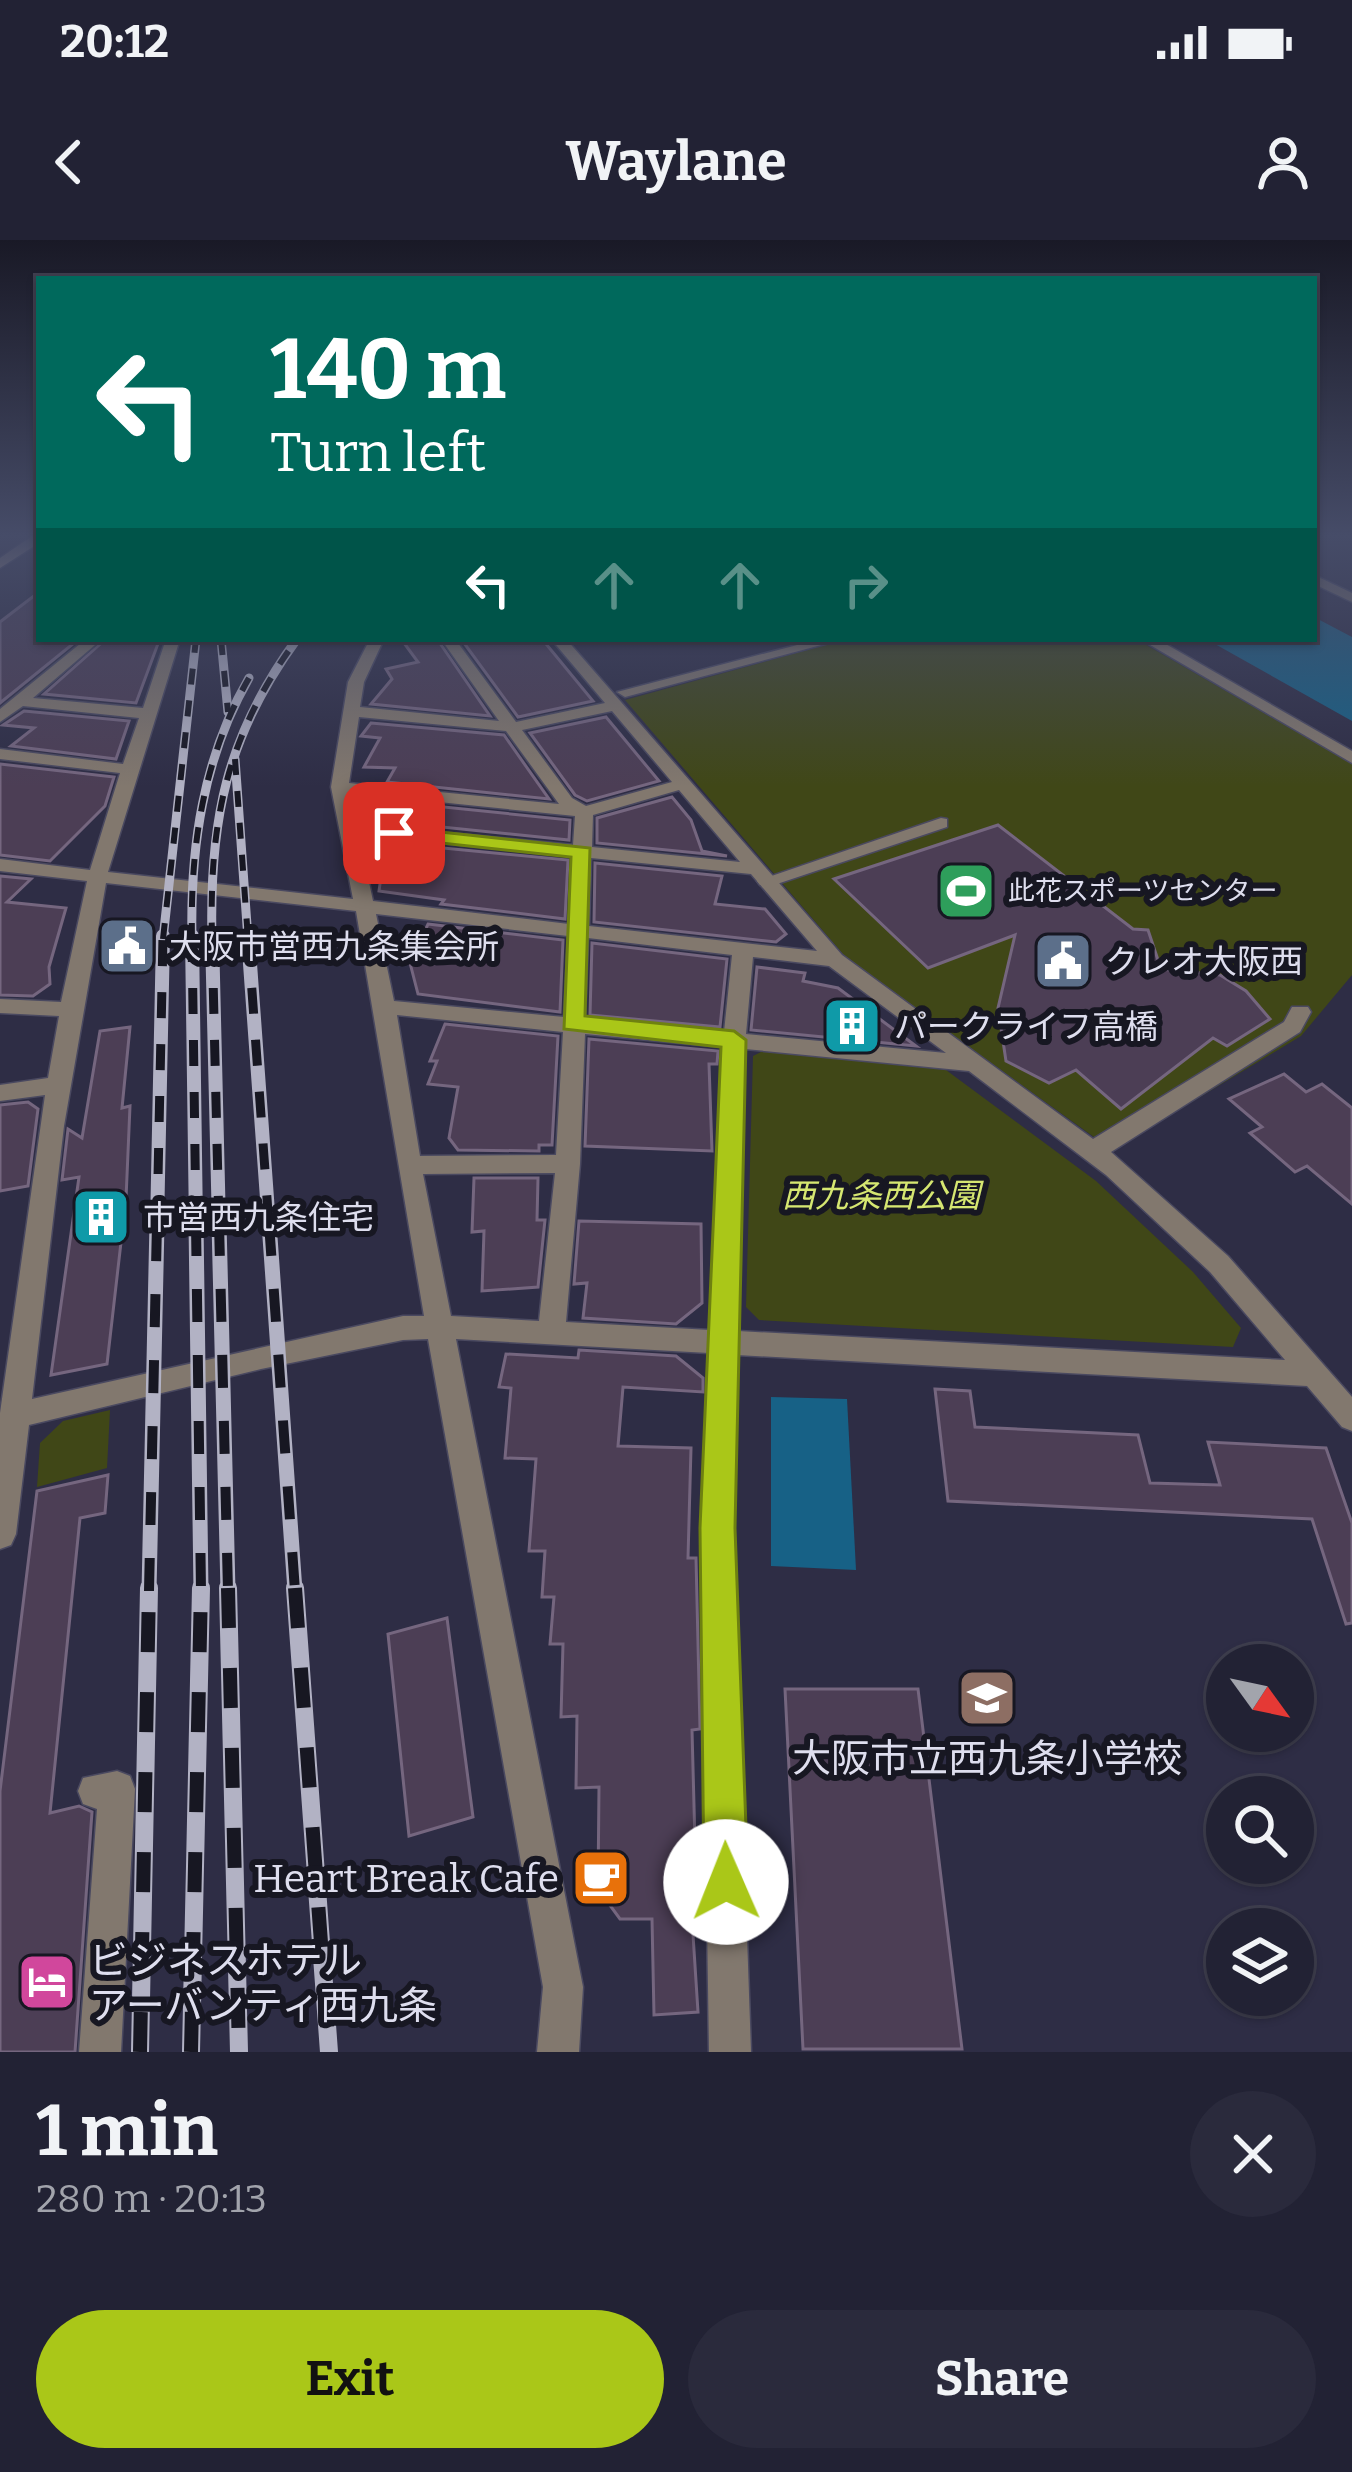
<!DOCTYPE html>
<meta charset="utf-8">
<style>
body{margin:0;font-family:Bitter,"Noto Sans JP",serif;background:#2a2a3c;color:#f1f3f6;height:100vh;display:flex;flex-direction:column;font-size:45px;white-space:nowrap}
*{box-sizing:border-box;margin:0}
p{font-size:39px;color:#a2a4ac}
.icon{flex:none;width:66px;height:66px;fill:none;stroke:currentColor;stroke-width:2;stroke-linecap:round;stroke-linejoin:round}
.map{position:relative;height:1812px;overflow:hidden}
.side{display:flex;flex-direction:column;background:#222234;flex:1}
.side>*{flex:none}
.guide{position:absolute;left:36px;top:36px;width:1281px;height:366px;border-radius:0px;box-shadow:0 3px 9px #0004,0 0 0 3px #3f3f4f;background:#00695c;color:#fff;overflow:hidden}
.needle{width:78px;rotate:123deg}
.fabs{position:absolute;left:1206px;top:1404px;display:grid;gap:24px}
.fabs a{display:grid;place-items:center;width:108px;height:108px;border-radius:50%;background:#222234;box-shadow:0 3px 9px #0004,0 0 0 3px #3f3f4f;font-size:60px}
.pin{position:absolute;display:grid;place-items:center;width:102px;height:102px;color:#fff;margin:-51px;border-radius:24px;box-shadow:0 6px 18px #0006}
.me{position:absolute;width:132px;margin:-66px;rotate:359deg;stroke-linejoin:round;filter:drop-shadow(0 0 9px #0008)}
.turn{display:flex;align-items:center;gap:42px;height:252px;padding:0 36px;font-size:54px}
.turn .icon{width:156px;height:156px;stroke-width:2.5}
.turn b{display:block;font-size:84px;line-height:102px}
.lanes{display:flex;align-items:center;height:114px;padding:0 36px;background:#0003;justify-content:center;gap:60px;direction:ltr}
.lanes .off{opacity:.35}
.round{display:grid;place-items:center;flex:none;width:126px;height:126px;border-radius:63px;background:#2a2a3c}
.head{display:flex;align-items:center;justify-content:space-between;height:204px;padding:0 36px}
h1{font-size:72px;font-weight:700;line-height:90px}
.action{display:flex;gap:24px;margin-top:auto;padding:24px 36px}
.action a{flex:1;height:138px;border-radius:72px;background:#aac718;color:#111;font-size:48px;font-weight:700;line-height:138px;text-align:center}
.action a+a{background:#2a2a3c;color:#f1f3f6}
.status{display:flex;justify-content:space-between;align-items:center;height:84px;padding:0 60px;background:#222234;direction:ltr}
.status svg{height:33px;fill:currentColor}
header{display:flex;justify-content:space-between;align-items:center;height:156px;padding:0 36px;background:#222234;font-size:54px;font-weight:700}
.map>svg:first-child{display:block}
.green{fill:#404717}
.water{fill:#176186}
.building{fill:#4c3e55;stroke:#75667f;stroke-width:3}
.lines{fill:none;stroke-linecap:round;stroke-linejoin:round}
.lane-casing{stroke:#4a4960;stroke-width:3}
.street-casing{stroke:#4a4960;stroke-width:3}
.secondary-casing{stroke:#4a4960;stroke-width:3}
.lane{fill:#82786e;fill-rule:evenodd}
.street{fill:#82786e;fill-rule:evenodd}
.secondary{fill:#b0a090;fill-rule:evenodd}
.rail-far3-casing{stroke:#b2b2c4;stroke-width:9}
.rail-far2-casing{stroke:#b2b2c4;stroke-width:14}
.rail-far1-casing{stroke:#b2b2c4;stroke-width:15}
.rail-casing{stroke:#b2b2c4;stroke-width:18}
.rail-far3{stroke:#171722;stroke-width:6;stroke-dasharray:16;stroke-linecap:butt}
.rail-far2{stroke:#171722;stroke-width:9;stroke-dasharray:26;stroke-linecap:butt}
.rail-far1{stroke:#171722;stroke-width:10;stroke-dasharray:33;stroke-linecap:butt}
.rail{stroke:#171722;stroke-width:14;stroke-dasharray:40;stroke-linecap:butt}
.route{fill:#aac718;stroke:#6e8110;stroke-width:3}
.labels{text-anchor:middle;stroke-width:12;stroke-linejoin:round;paint-order:stroke}
.far-poi-label{font-size:27px;fill:#dedeee;stroke:#171722;text-anchor:start}
.poi-label{font-size:33px;fill:#dedeee;stroke:#171722;text-anchor:start}
.park-label{font-size:33px;font-style:italic;fill:#d6e771;stroke:#171722}
.near-poi-label{font-size:39px;fill:#dedeee;stroke:#171722}
</style>
<div class="status"><b>20:12</b><svg viewBox="0 0 49 12"><path d="M0 12V9h3v3zM5 12V6h3v6zM10 12V3h3v9zM15 12V0h3v12zM26 1h20v11H26zM47 4h2v5h-2z"/></svg></div>
<header><svg class="icon" aria-label="back" viewBox="0 0 24 24"><path d="M15 5l-7 7 7 7"/></svg>Waylane<svg class="icon" aria-label="person" viewBox="0 0 24 24"><circle cx="12" cy="8" r="4"/><path d="M4 21q1-7 8-7t8 7"/></svg></header>
<div class="map">
<svg width="1352" height="1812" viewBox="0 0 1352 1812">
<rect width="100%" height="100%" fill="#2e2d45"/>
<g class="green">
<polygon points="848,399 1136,399 1352,524 1352,735 1301,796 1112,910 848,720 625,460"/>
<polygon points="763,811 946,830 1096,941 1193,1032 1241,1088 1233,1107 759,1080 746,1067 753,816"/>
<polygon points="110,1170 107,1228 37,1247 40,1203 63,1181"/>
</g>
<g class="water">
<polygon points="1314,377 1352,397 1352,481 1206,399 1314,399"/>
<polygon points="771,1157 847,1159 856,1330 771,1326"/>
</g>
<g class="building">
<polygon points="39,352 39,399 79,399 0,463 0,382"/>
<polygon points="106,399 159,401 136,463 44,454"/>
<polygon points="401,399 437,399 490,476 371,464 392,439 386,429 418,422"/>
<polygon points="461,399 542,399 593,461 518,477"/>
<polygon points="24,471 129,481 116,519 11,506 34,488 3,485"/>
<polygon points="606,477 659,541 587,561 575,555 530,493"/>
<polygon points="371,483 504,495 549,559 387,542 395,528 364,527 380,498 361,496"/>
<polygon points="0,524 114,537 105,566 50,621 0,615"/>
<polygon points="672,557 691,580 702,611 727,616 597,603 597,578"/>
<polygon points="375,560 570,580 569,600 364,579"/>
<polygon points="998,585 1133,689 1148,690 1161,729 1220,735 1246,751 1270,779 1227,806 1213,798 1121,869 1076,830 1049,843 1006,821 998,768 1015,695 928,728 834,639"/>
<polygon points="381,602 568,620 565,679 441,664 444,660 379,651 384,616 372,614"/>
<polygon points="595,623 722,636 715,664 765,669 786,694 776,702 594,682"/>
<polygon points="0,636 31,639 7,662 66,668 49,727 50,744 33,756 0,755"/>
<polygon points="428,684 563,700 560,772 418,754 410,723"/>
<polygon points="592,703 727,719 720,787 590,775"/>
<polygon points="757,727 805,733 803,741 838,748 916,806 751,790"/>
<polygon points="445,784 558,796 552,905 539,905 539,911 458,910 449,898 458,847 428,844 437,821 430,821"/>
<polygon points="130,787 122,868 130,866 126,959 107,1124 51,1135 79,937 62,940 68,889 82,898 100,791"/>
<polygon points="589,799 718,811 717,824 709,824 712,911 585,906"/>
<polygon points="1284,834 1306,852 1322,844 1352,868 1352,964 1307,926 1295,932 1250,893 1262,887 1229,859"/>
<polygon points="28,862 38,869 28,946 0,951 0,865"/>
<polygon points="474,938 538,938 537,980 545,980 538,1047 482,1051 484,991 472,992"/>
<polygon points="579,981 701,984 702,1063 676,1084 583,1078 587,1043 574,1044"/>
<polygon points="579,1110 676,1116 703,1138 703,1152 623,1147 618,1206 691,1208 688,1318 696,1318 700,1489 692,1490 697,1679 692,1679 698,1772 654,1775 652,1679 620,1679 598,1649 599,1547 576,1548 577,1476 561,1477 563,1404 550,1404 554,1357 542,1357 545,1311 529,1311 536,1219 505,1218 511,1148 499,1147 506,1114 578,1118"/>
<polygon points="935,1149 970,1151 975,1187 1138,1195 1150,1243 1220,1245 1208,1202 1326,1208 1352,1283 1352,1383 1346,1384 1312,1279 948,1261"/>
<polygon points="108,1235 105,1273 80,1278 50,1573 79,1566 92,1572 75,1812 0,1812 0,1551 37,1251"/>
<polygon points="447,1378 473,1577 409,1596 388,1394"/>
<polygon points="785,1449 918,1449 962,1809 803,1809"/>
</g>
<g class="lines">
<defs>
<g id="lane">
<polygon points="941,578 947,579 947,587 774,645 760,645 757,641"/>
<polygon points="117,1531 130,1536 135,1549 121,1812 79,1812 97,1569 83,1564 78,1551 83,1538"/>
</g>
<g id="street">
<polygon points="1314,335 1352,353 1352,362 1314,344"/>
<path d="M 86,399 L 102,399 L 33,458 L 143,468 L 166,399 L 180,399 L 108,632 L 353,659 L 331,547 L 348,442 L 370,399 L 384,399 L 364,442 L 360,467 L 499,481 L 441,399 L 455,399 L 516,482 L 605,463 L 551,399 L 566,399 L 842,715 L 1093,899 L 1284,782 L 1292,767 L 1308,767 L 1311,772 L 1300,792 L 1111,912 L 1228,1016 L 1352,1157 L 1352,1191 L 1342,1187 L 1307,1146 L 737,1115 L 733,1288 L 751,1812 L 709,1812 L 701,1288 L 709,1113 L 456,1099 L 583,1747 L 579,1812 L 537,1812 L 543,1747 L 428,1099 L 403,1100 L 261,1129 L 29,1185 L 16,1294 L 11,1305 L 0,1309 L 0,1173 L 45,855 L 0,861 L 0,845 L 48,838 L 59,776 L 0,773 L 0,759 L 61,762 L 87,641 L 0,631 L 0,619 L 90,630 L 120,533 L 0,519 L 0,509 L 123,524 L 139,478 L 23,466 L 0,482 L 0,469 ZM 612,471 L 672,542 L 586,566 L 572,558 L 522,490 ZM 359,477 L 506,491 L 559,564 L 349,543 ZM 679,550 L 740,622 L 592,607 L 593,575 ZM 350,553 L 575,576 L 573,605 L 356,584 ZM 359,595 L 573,616 L 569,684 L 373,661 ZM 591,618 L 751,634 L 817,711 L 589,686 ZM 106,643 L 356,671 L 424,1076 L 403,1076 L 32,1159 L 64,886 ZM 376,674 L 568,696 L 564,777 L 394,761 ZM 588,698 L 732,715 L 724,792 L 585,779 ZM 753,717 L 829,726 L 946,813 L 746,794 ZM 397,775 L 563,792 L 556,915 L 420,916 ZM 585,794 L 723,807 L 710,1090 L 566,1082 L 580,924 ZM 745,809 L 969,831 L 1106,935 L 1210,1032 L 1285,1120 L 738,1091 ZM 555,933 L 539,1081 L 451,1076 L 423,934 Z"/>
<polygon points="820,399 844,399 625,457 617,452"/>
<polygon points="1140,399 1157,399 1352,511 1352,523"/>
</g>
<polygon id="secondary" points="35,294 39,294 39,303 0,328 0,318"/>
</defs>
<use href="#lane" class="lane-casing"/>
<use href="#street" class="street-casing"/>
<use href="#secondary" class="secondary-casing"/>
<use href="#lane" class="lane"/>
<use href="#street" class="street"/>
<use href="#secondary" class="secondary"/>
<defs>
<g id="rail-far3">
<polyline points="221,399 228,472"/>
<polyline points="235,519 248,699"/>
<polyline points="163,699 196,399"/>
<path d="M 192,699 C 190,607 203,518 249,438"/>
<path d="M 212,699 C 209,581 226,496 297,399"/>
</g>
<g id="rail-far2">
<polyline points="192,696 196,986"/>
<polyline points="212,696 219,986"/>
<polyline points="248,696 269,986"/>
<polyline points="157,986 163,696"/>
</g>
<g id="rail-far1">
<polyline points="196,983 201,1351"/>
<polyline points="219,983 228,1351"/>
<polyline points="269,983 295,1351"/>
<polyline points="149,1351 157,983"/>
</g>
<g id="rail">
<polyline points="228,1348 239,1812"/>
<polyline points="295,1348 329,1812"/>
<polyline points="140,1812 149,1348"/>
<polyline points="191,1812 201,1348"/>
</g>
</defs>
<use href="#rail-far3" class="rail-far3-casing"/>
<use href="#rail-far2" class="rail-far2-casing"/>
<use href="#rail-far1" class="rail-far1-casing"/>
<use href="#rail" class="rail-casing"/>
<use href="#rail-far3" class="rail-far3"/>
<use href="#rail-far2" class="rail-far2"/>
<use href="#rail-far1" class="rail-far1"/>
<use href="#rail" class="rail"/>
</g>
<linearGradient id="sky" x2="0" y2="1"><stop stop-color="#191926"/><stop offset="0.54" stop-color="#464c68"/><stop offset="1" stop-color="#464c68" stop-opacity="0"/></linearGradient>
<rect width="1352" height="547" fill="url(#sky)"/>
<polygon class="route" points="394,587 590,608 585,776 734,791 746,800 735,1288 748,1642 741,1657 726,1664 711,1657 704,1642 700,1288 721,807 564,789 571,617 386,597 386,588"/>
<defs>
<symbol id="stadium-square" viewBox="-11 -11 22 22"><rect x="-9" y="-9" width="18" height="18" rx="4" fill="#2e9e5b" stroke="#171722"/><path d="M0-5a6.5 5 0 1 0 0 10a6.5 5 0 1 0 0-10ZM-3.5-1.8h7v3.6h-7Z" fill="#fff"/></symbol>
<symbol id="civic-square" viewBox="-11 -11 22 22"><rect x="-9" y="-9" width="18" height="18" rx="4" fill="#5c6f8a" stroke="#171722"/><path d="M-.6-6.5H3V-4.5H.6V-3L4-1V1h2V6H-6V1h2V-1L-.6-3ZM-1.2 2.5V6h2.4V2.5Z" fill="#fff"/></symbol>
<symbol id="building-square" viewBox="-11 -11 22 22"><rect x="-9" y="-9" width="18" height="18" rx="4" fill="#0f9aa8" stroke="#171722"/><path d="M-4-6H4V6H1V3H-1V6H-4ZM-2.5-4.3h1.7v1.8h-1.7ZM.8-4.3h1.7v1.8H.8ZM-2.5-1h1.7V.8h-1.7ZM.8-1h1.7V.8H.8Z" fill="#fff"/></symbol>
<symbol id="school-square" viewBox="-11 -11 22 22"><rect x="-9" y="-9" width="18" height="18" rx="4" fill="#8d6e63" stroke="#171722"/><path d="M0-5L7-2L0 1L-7-2ZM-4 1L0 2.5L4 1V4Q0 6-4 4Z" fill="#fff"/></symbol>
<symbol id="cafe-square" viewBox="-11 -11 22 22"><rect x="-9" y="-9" width="18" height="18" rx="4" fill="#e8710a" stroke="#171722"/><path d="M-5.5-4.5H6V0H3Q3 3.5 0 3.5H-2.5Q-5.5 3.5-5.5 0ZM3-3.2v2h1.7v-2ZM-6 4.5H4V6H-6Z" fill="#fff"/></symbol>
<symbol id="hotel-square" viewBox="-11 -11 22 22"><rect x="-9" y="-9" width="18" height="18" rx="4" fill="#d1479c" stroke="#171722"/><path d="M-6-4.5h1.5V1H6V5H4.5V3h-9V5H-6ZM-4 0a1.8 1.8 0 1 1 3.6 0ZM.5 0V-2.5h3Q6-2.5 6 0Z" fill="#fff"/></symbol>
</defs>
<g fill-rule="evenodd">
<use href="#stadium-square" x="933" y="618" width="66" height="66"/>
<use href="#civic-square" x="94" y="673" width="66" height="66"/>
<use href="#civic-square" x="1030" y="688" width="66" height="66"/>
<use href="#building-square" x="819" y="753" width="66" height="66"/>
<use href="#building-square" x="68" y="944" width="66" height="66"/>
<use href="#school-square" x="954" y="1425" width="66" height="66"/>
<use href="#cafe-square" x="568" y="1605" width="66" height="66"/>
<use href="#hotel-square" x="14" y="1709" width="66" height="66"/>
</g>
<g class="labels">
<g class="far-poi-label">
<text x="1008" y="660">此花スポーツセンター</text>
</g>
<g class="poi-label">
<text x="169" y="718">大阪市営西九条集会所</text>
<text x="1105" y="733">クレオ大阪西</text>
<text x="894" y="798">パークライフ高橋</text>
<text x="143" y="989">市営西九条住宅</text>
</g>
<g class="park-label">
<text x="881" y="967">西九条西公園</text>
</g>
<g class="near-poi-label">
<text x="987" y="1532">大阪市立西九条小学校</text>
<text x="559" y="1652" text-anchor="end">Heart Break Cafe</text>
<text x="89" y="1734" text-anchor="start">ビジネスホテル<tspan x="89" dy="45">アーバンティ西九条</tspan></text>
</g>
</g>
</svg>
<div class="fabs">
<a><svg class="needle" viewBox="-14 -14 28 28"><path d="M0-13l5 13h-10z" fill="#e53935"/><path d="M0 13l5-13h-10z" fill="#a2a4ac"/></svg></a>
<a><svg class="icon" aria-label="search" viewBox="0 0 24 24"><circle cx="10" cy="10" r="6"/><path d="M15 15l6 6"/></svg></a>
<a><svg class="icon" aria-label="layers" viewBox="0 0 24 24"><path d="M12 4l9 5-9 5-9-5zM3 14l9 5 9-5"/></svg></a>
</div>
<div class="pin" style="left:394px;top:593px;background:#d93025"><svg class="icon" aria-label="arrive" viewBox="0 0 24 24"><path d="M6 21V4h12l-3 4 3 4H6"/></svg></div>
<svg class="me" style="left:726px;top:1642px" viewBox="-20 -20 40 40"><circle r="19" fill="#fff"/><path d="M0-13L10 11 0 6-10 11z" fill="#aac718"/></svg>
<div class="guide">
<div class="turn"><svg class="icon" aria-label="left" viewBox="0 0 24 24"><path d="M17 20v-9H6M10 6l-5 5 5 5"/></svg><div><b>140 m</b>Turn left</div></div>
<div class="lanes"><svg class="icon" aria-label="left" viewBox="0 0 24 24"><path d="M17 20v-9H6M10 6l-5 5 5 5"/></svg><svg class="icon off" aria-label="ahead" viewBox="0 0 24 24"><path d="M12 20V5M6 11l6-6 6 6"/></svg><svg class="icon off" aria-label="ahead" viewBox="0 0 24 24"><path d="M12 20V5M6 11l6-6 6 6"/></svg><svg class="icon off" aria-label="right" viewBox="0 0 24 24"><path d="M7 20v-9h11M14 6l5 5-5 5"/></svg></div>
</div>
</div>
<section class="side">
<div class="head"><div><h1>1 min</h1><p>280 m · 20:13</p></div><a class="round"><svg class="icon" aria-label="close" viewBox="0 0 24 24"><path d="M6 6l12 12M18 6L6 18"/></svg></a></div>
<div class="action"><a>Exit</a><a>Share</a></div>
</section>
